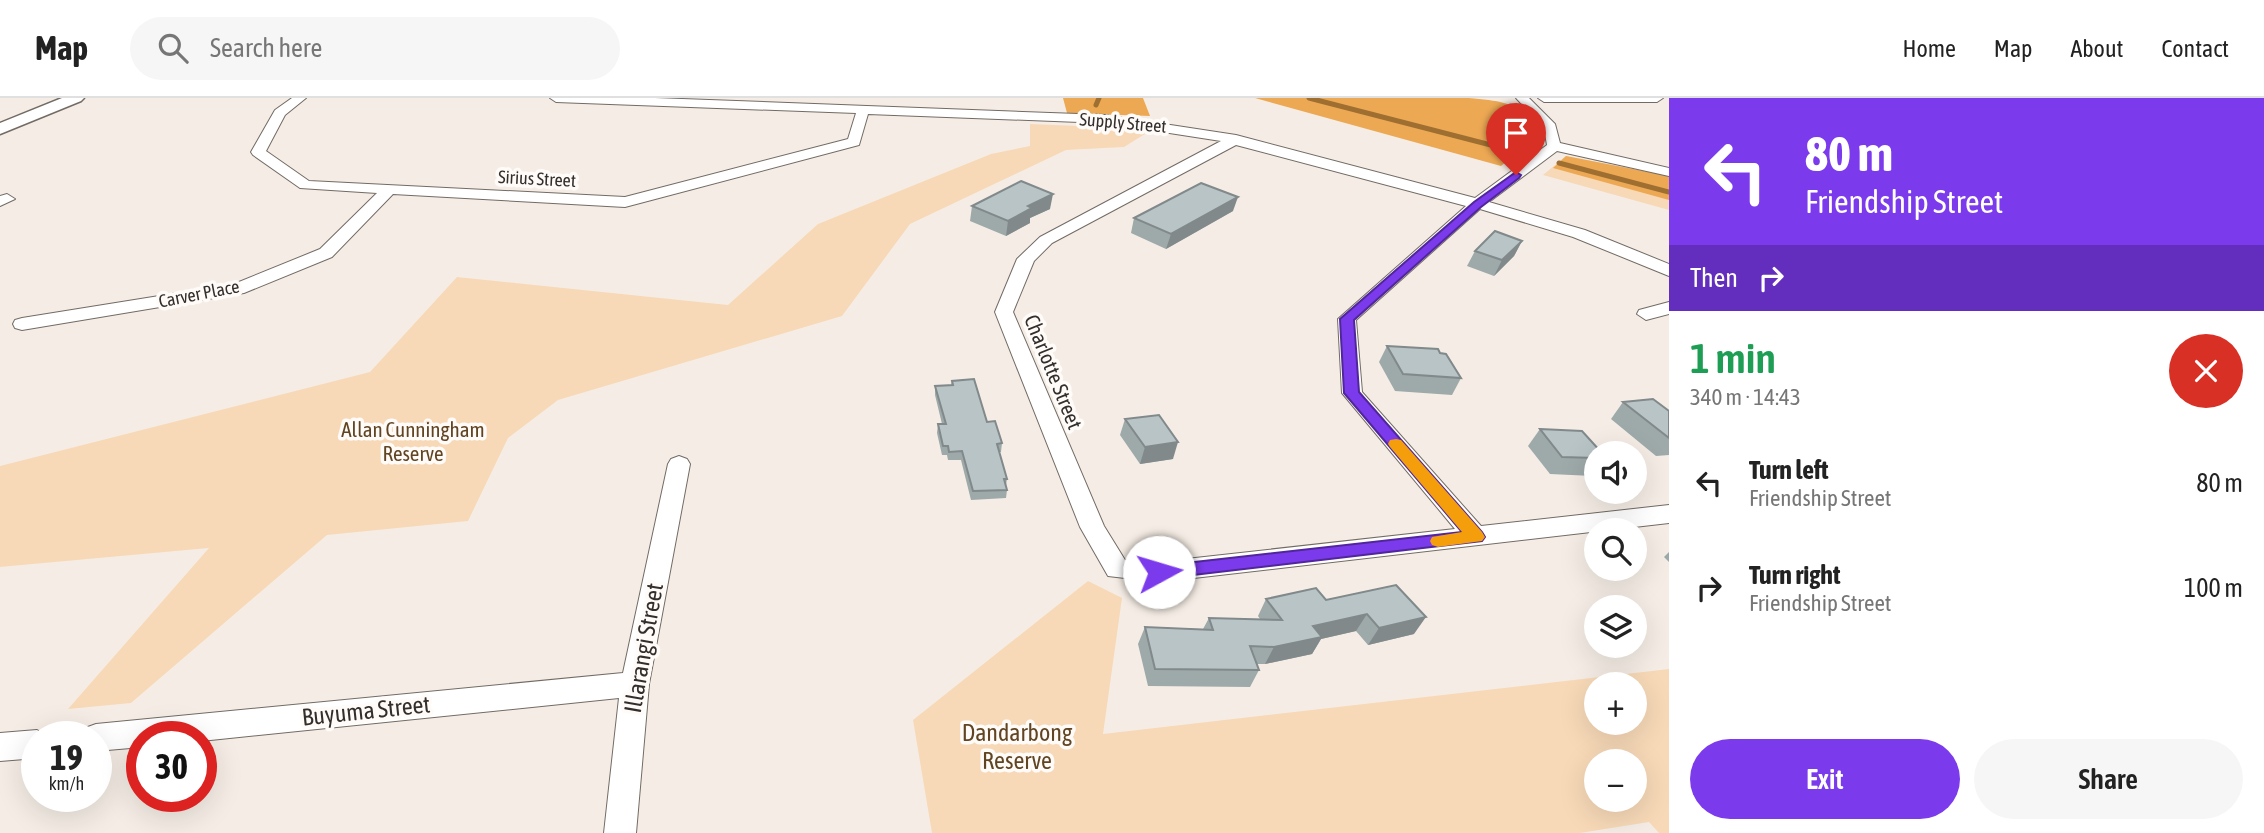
<!DOCTYPE html>
<meta charset="utf-8">
<style>
body{margin:0;font-family:"Asap Condensed",sans-serif;background:#f6f6f6;color:#222;height:100vh;display:flex;flex-direction:column;font-size:26px;white-space:nowrap}
*{box-sizing:border-box;margin:0}
p{font-size:23px;color:#767676}
.icon{flex:none;width:38px;height:38px;fill:none;stroke:currentColor;stroke-width:2;stroke-linecap:round;stroke-linejoin:round}
.map{position:relative;flex:1;overflow:hidden}
.drawer{display:flex;flex-direction:column;background:#fff;width:595px}
.drawer>*{flex:none}
.hud{background:#7c3aed;color:#fff;overflow:hidden}
.tools{position:absolute;left:1584px;top:343px;display:grid;gap:14px}
.tools a{display:grid;place-items:center;width:63px;height:63px;border-radius:50%;background:#fff;box-shadow:0 7px 28px #0002;font-size:35px}
.speed{position:absolute;left:21px;top:623px;display:flex;gap:14px;font-size:35px;font-weight:700;text-align:center}
.speed>*{display:grid;place-content:center;width:91px;height:91px;border-radius:50%;background:#fff;box-shadow:0 7px 28px #0002;line-height:1}
.speed small{font-size:18px;font-weight:400}
.speed .limit{border:10px solid #d22;background:#fff;color:#111}
.pin{position:absolute;display:grid;place-items:center;width:60px;height:60px;color:#fff;margin:-72px -30px;border-radius:50% 50% 50% 0;rotate:-45deg;box-shadow:0 0 7px #0007}
.pin .icon{rotate:45deg}
.me{position:absolute;width:77px;margin:-38px;rotate:84deg;stroke-linejoin:round;filter:drop-shadow(0 0 5px #0008)}
.turn{display:flex;align-items:center;gap:24px;height:147px;padding:0 21px;font-size:32px}
.turn .icon{width:91px;height:91px;stroke-width:2.5}
.turn b{display:block;font-size:49px;line-height:60px}
.then{display:flex;align-items:center;height:66px;padding:0 21px;background:#0003;gap:14px;font-size:26px}
.round{display:grid;place-items:center;flex:none;width:74px;height:74px;border-radius:37px;background:#f6f6f6}
.overview{display:flex;align-items:center;justify-content:space-between;height:119px;padding:0 21px}
h1{font-size:42px;font-weight:600;line-height:52px;color:#1e9e55}
.primary-button{display:flex;gap:14px;margin-top:auto;padding:14px 21px}
.primary-button a{flex:1;height:80px;border-radius:42px;background:#7c3aed;color:#fff;font-size:28px;font-weight:600;line-height:80px;text-align:center}
.primary-button a+a{background:#f6f6f6;color:#222}
ul{padding:0;list-style:none}
li{display:flex;align-items:center;gap:21px;height:105px;padding:0 21px}
li div{flex:1}
li b{display:block;font-size:26px}
li em{font-style:normal}
header{display:flex;align-items:center;gap:42px;box-sizing:border-box;height:98px;padding:0 35px;background:#fff;border-bottom:2px solid #e0e0e0}
header strong{font-size:33px}
nav{display:flex;gap:38px;margin-inline-start:auto;font-size:24px}
.search{width:490px;height:63px;background:#f6f6f6;display:flex;align-items:center;gap:18px;box-sizing:border-box;padding:0 24px;border-radius:38px;color:#767676;font-size:26px}
main{display:flex;flex:1;min-height:0}
.map>svg:first-child{display:block}
.green{fill:#f7d9b7;fill-rule:evenodd}
.forest{fill:#eda854}
.lines{fill:none;stroke-linecap:round;stroke-linejoin:round}
.stream{stroke:#9e6f31;stroke-width:5}
.minor-casing{stroke:#726b64;stroke-width:2}
.tertiary-casing{stroke:#726b64;stroke-width:3}
.minor{fill:#fff;fill-rule:evenodd}
.tertiary{fill:#fff;fill-rule:evenodd}
.wall{fill:#9ea9aa}
.shaded-wall{fill:#81898b}
.building{fill:#b8c4c6;stroke:#81898b;stroke-width:2}
.route{fill:#7c3aed;stroke:#51269a;stroke-width:2}
.slow{fill:#f59e0b}
.labels{text-anchor:middle;stroke-width:7;stroke-linejoin:round;paint-order:stroke}
.far-street-label{font-size:18px;fill:#322f2c;stroke:#fefbf8}
.street-label{font-size:21px;fill:#322f2c;stroke:#fefbf8}
.park-label{font-size:21px;fill:#614422;stroke:#fefbf8}
.near-street-label{font-size:24px;fill:#322f2c;stroke:#fefbf8}
.near-park-label{font-size:24px;fill:#614422;stroke:#fefbf8}
</style>
<header>
<strong>Map</strong>
<div class="search"><svg class="icon" aria-label="search" viewBox="0 0 24 24"><circle cx="10" cy="10" r="6"/><path d="M15 15l6 6"/></svg>Search here</div>
<nav><a>Home</a><a>Map</a><a>About</a><a>Contact</a></nav>
</header>
<main>
<div class="map">
<svg width="1669" height="735" viewBox="0 0 1669 735">
<rect width="100%" height="100%" fill="#f5ede5"/>
<g class="green">
<polygon points="1030,26 1153,31 1124,49 1066,52 910,126 842,218 558,302 508,340 468,423 327,437 131,605 68,611 209,450 0,469 0,368 370,274 457,179 728,207 818,126 991,56 1030,48"/>
<polygon points="1566,58 1669,78 1669,112 1543,77"/>
<path d="M 1088,483 L 1122,500 L 1103,636 L 1669,571 L 1669,735 L 1659,735 L 1649,724 L 1580,735 L 932,735 L 913,622 ZM 1596,586 L 1634,586 L 1634,625 L 1596,625 ZM 1596,663 L 1634,663 L 1634,702 L 1596,702 Z"/>
</g>
<g class="forest">
<polygon points="1063,0 1143,0 1150,18 1067,15"/>
<path d="M 1255,0 L 1469,0 C 1504,4 1527,2 1530,44 L 1501,68 Z"/>
<polygon points="1566,58 1669,78 1669,102 1553,70"/>
</g>
<g class="lines">
<g class="stream">
<polyline points="1309,0 1514,53"/>
<polyline points="1096,7 1099,0"/>
<polyline points="1559,65 1669,94"/>
</g>
<defs>
<g id="minor">
<path d="M 292,0 L 306,0 L 285,17 L 266,53 L 309,83 L 625,99 L 848,41 L 856,15 L 556,4 L 550,0 L 655,0 L 1105,17 L 1236,37 L 1475,100 L 1547,47 L 1544,30 L 1516,0 L 1529,0 L 1555,26 L 1560,45 L 1669,70 L 1669,78 L 1557,53 L 1489,104 L 1585,132 L 1669,166 L 1669,178 L 1573,139 L 1480,111 L 1356,222 L 1362,294 L 1481,428 L 1669,407 L 1669,425 L 1159,484 L 1108,478 L 1080,429 L 995,214 L 1017,161 L 1040,139 L 1221,43 L 1105,25 L 868,16 L 859,47 L 625,109 L 393,96 L 332,159 L 244,195 L 22,232 L 15,230 L 13,226 L 15,222 L 22,220 L 234,186 L 320,151 L 377,95 L 300,90 L 253,57 L 251,54 L 275,12 ZM 1236,47 L 1466,108 L 1338,221 L 1342,295 L 1455,431 L 1159,464 L 1125,462 L 1104,428 L 1013,214 L 1034,163 L 1052,145 Z"/>
<polygon points="1538,0 1663,0 1657,4 1544,4"/>
<polygon points="7,96 15,101 0,108 0,98"/>
<polygon points="1669,204 1669,216 1646,222 1637,216 1639,212"/>
<polygon points="679,358 687,361 690,366 649,586 636,735 604,735 619,600 201,643 201,639 142,639 142,649 96,653 96,639 81,639 85,630 96,626 623,575 668,366 671,361"/>
<polygon points="37,632 49,639 37,639 37,660 0,663 0,635"/>
</g>
<polygon id="tertiary" points="62,0 84,0 81,3 0,36 0,25"/>
</defs>
<use href="#minor" class="minor-casing"/>
<use href="#tertiary" class="tertiary-casing"/>
<use href="#minor" class="minor"/>
<use href="#tertiary" class="tertiary"/>
</g>
<g class="wall">
<polygon points="972,108 1050,111 1030,120 1030,125 1006,138 970,123"/>
<polygon points="1233,113 1166,151 1131,135 1134,120"/>
<polygon points="1522,143 1514,158 1494,178 1467,168 1475,153"/>
<polygon points="1387,248 1440,255 1461,280 1452,297 1395,293 1379,264"/>
<polygon points="952,283 987,324 1002,345 1001,354 999,354 1007,381 1006,387 1007,392 1006,400 971,402 961,362 948,362 947,357 942,357 937,335 938,326 942,326 935,297 935,288 951,287"/>
<polygon points="1623,304 1669,313 1669,357 1656,358 1611,321"/>
<polygon points="1125,321 1173,361 1140,366 1120,337"/>
<polygon points="1540,331 1596,355 1596,374 1593,378 1550,376 1528,348"/>
<polygon points="1669,454 1669,464 1664,459"/>
<polygon points="1396,487 1414,536 1368,547 1356,533 1321,541 1312,556 1265,566 1256,566 1259,572 1250,589 1148,588 1138,546 1145,529 1203,531 1209,520 1260,521 1258,518 1266,501 1326,502"/>
</g>
<g class="shaded-wall">
<polygon points="1053,96 1050,111 1030,120 1030,125 1006,138 1008,123 1028,108"/>
<polygon points="1238,99 1233,113 1166,151 1171,136"/>
<polygon points="1522,143 1514,158 1494,178 1502,162"/>
<polygon points="1178,344 1173,361 1140,366 1145,349"/>
<polygon points="1367,516 1356,533 1321,541 1312,556 1265,566 1274,549 1313,528"/>
<polygon points="1426,519 1414,536 1368,547 1379,530"/>
</g>
<g class="building">
<polygon points="1021,83 1053,96 1028,108 1032,110 1008,123 972,108"/>
<polygon points="1201,85 1238,99 1171,136 1134,120"/>
<polygon points="1495,133 1522,143 1502,162 1475,153"/>
<polygon points="1387,248 1438,251 1440,255 1446,256 1461,280 1403,276"/>
<polygon points="974,281 987,324 995,323 1002,345 997,346 1007,381 1004,381 1007,392 973,393 962,353 949,354 948,348 943,348 938,326 946,326 935,288 953,287 952,283"/>
<polygon points="1653,301 1669,313 1669,340 1623,304"/>
<polygon points="1159,317 1178,344 1145,349 1125,321"/>
<polygon points="1540,331 1582,333 1602,355 1596,355 1596,360 1562,359"/>
<polygon points="1396,487 1426,519 1379,530 1367,516 1313,528 1322,539 1274,549 1250,548 1259,572 1155,571 1145,529 1213,532 1209,520 1282,522 1266,501 1316,490 1326,502"/>
</g>
<polygon class="route" points="1516,74 1521,77 1519,80 1481,109 1354,222 1359,294 1482,434 1485,439 1482,443 1159,481 1153,479 1150,474 1153,470 1159,468 1462,434 1344,295 1340,221 1474,104"/>
<polygon class="slow" points="1396,341 1401,342 1482,434 1485,439 1482,443 1438,449 1432,447 1430,443 1432,439 1462,434 1390,349 1388,346 1390,342"/>
<g class="labels">
<g class="far-street-label">
<text transform="translate(1123 25) rotate(5)" y="6">Supply Street</text>
<text transform="translate(537 81) rotate(3)" y="6">Sirius Street</text>
<text transform="translate(199 196) rotate(-11)" y="6">Carver Place</text>
</g>
<g class="street-label">
<text transform="translate(1053 274) rotate(68)" y="7">Charlotte Street</text>
</g>
<g class="park-label">
<text x="413" y="339">Allan Cunningham<tspan x="413" dy="24">Reserve</tspan></text>
</g>
<g class="near-street-label">
<text transform="translate(644 550) rotate(-80)" y="8">Illarangi Street</text>
<text transform="translate(366 613) rotate(-6)" y="8">Buyuma Street</text>
</g>
<g class="near-park-label">
<text x="1017" y="643">Dandarbong<tspan x="1017" dy="28">Reserve</tspan></text>
</g>
</g>
</svg>
<div class="tools">
<a><svg class="icon" aria-label="sound" viewBox="0 0 24 24"><path d="M4 9h4l5-4v14l-5-4H4zM17 9q2 3 0 6"/></svg></a>
<a><svg class="icon" aria-label="search" viewBox="0 0 24 24"><circle cx="10" cy="10" r="6"/><path d="M15 15l6 6"/></svg></a>
<a><svg class="icon" aria-label="layers" viewBox="0 0 24 24"><path d="M12 4l9 5-9 5-9-5zM3 14l9 5 9-5"/></svg></a>
<a>+</a>
<a>−</a>
</div>
<div class="speed"><div>19<small>km/h</small></div><div class="limit">30</div></div>
<div class="pin" style="left:1516px;top:77px;background:#d93025"><svg class="icon" aria-label="arrive" viewBox="0 0 24 24"><path d="M6 21V4h12l-3 4 3 4H6"/></svg></div>
<svg class="me" style="left:1159px;top:474px" viewBox="-20 -20 40 40"><circle r="19" fill="#fff"/><path d="M0-13L10 11 0 6-10 11z" fill="#7c3aed"/></svg>
</div>
<section class="drawer">
<div class="hud">
<div class="turn"><svg class="icon" aria-label="left" viewBox="0 0 24 24"><path d="M17 20v-9H6M10 6l-5 5 5 5"/></svg><div><b>80 m</b>Friendship Street</div></div>
<div class="then">Then<svg class="icon" aria-label="right" viewBox="0 0 24 24"><path d="M7 20v-9h11M14 6l5 5-5 5"/></svg></div>
</div>
<div class="overview"><div><h1>1 min</h1><p>340 m · 14:43</p></div><a class="round" style="background:#d93025;color:#fff"><svg class="icon" aria-label="close" viewBox="0 0 24 24"><path d="M6 6l12 12M18 6L6 18"/></svg></a></div>
<ul>
<li><svg class="icon" aria-label="left" viewBox="0 0 24 24"><path d="M17 20v-9H6M10 6l-5 5 5 5"/></svg><div><b>Turn left</b><p>Friendship Street</p></div><em>80 m</em></li>
<li><svg class="icon" aria-label="right" viewBox="0 0 24 24"><path d="M7 20v-9h11M14 6l5 5-5 5"/></svg><div><b>Turn right</b><p>Friendship Street</p></div><em>100 m</em></li>
</ul>
<div class="primary-button"><a>Exit</a><a>Share</a></div>
</section>
</main>
